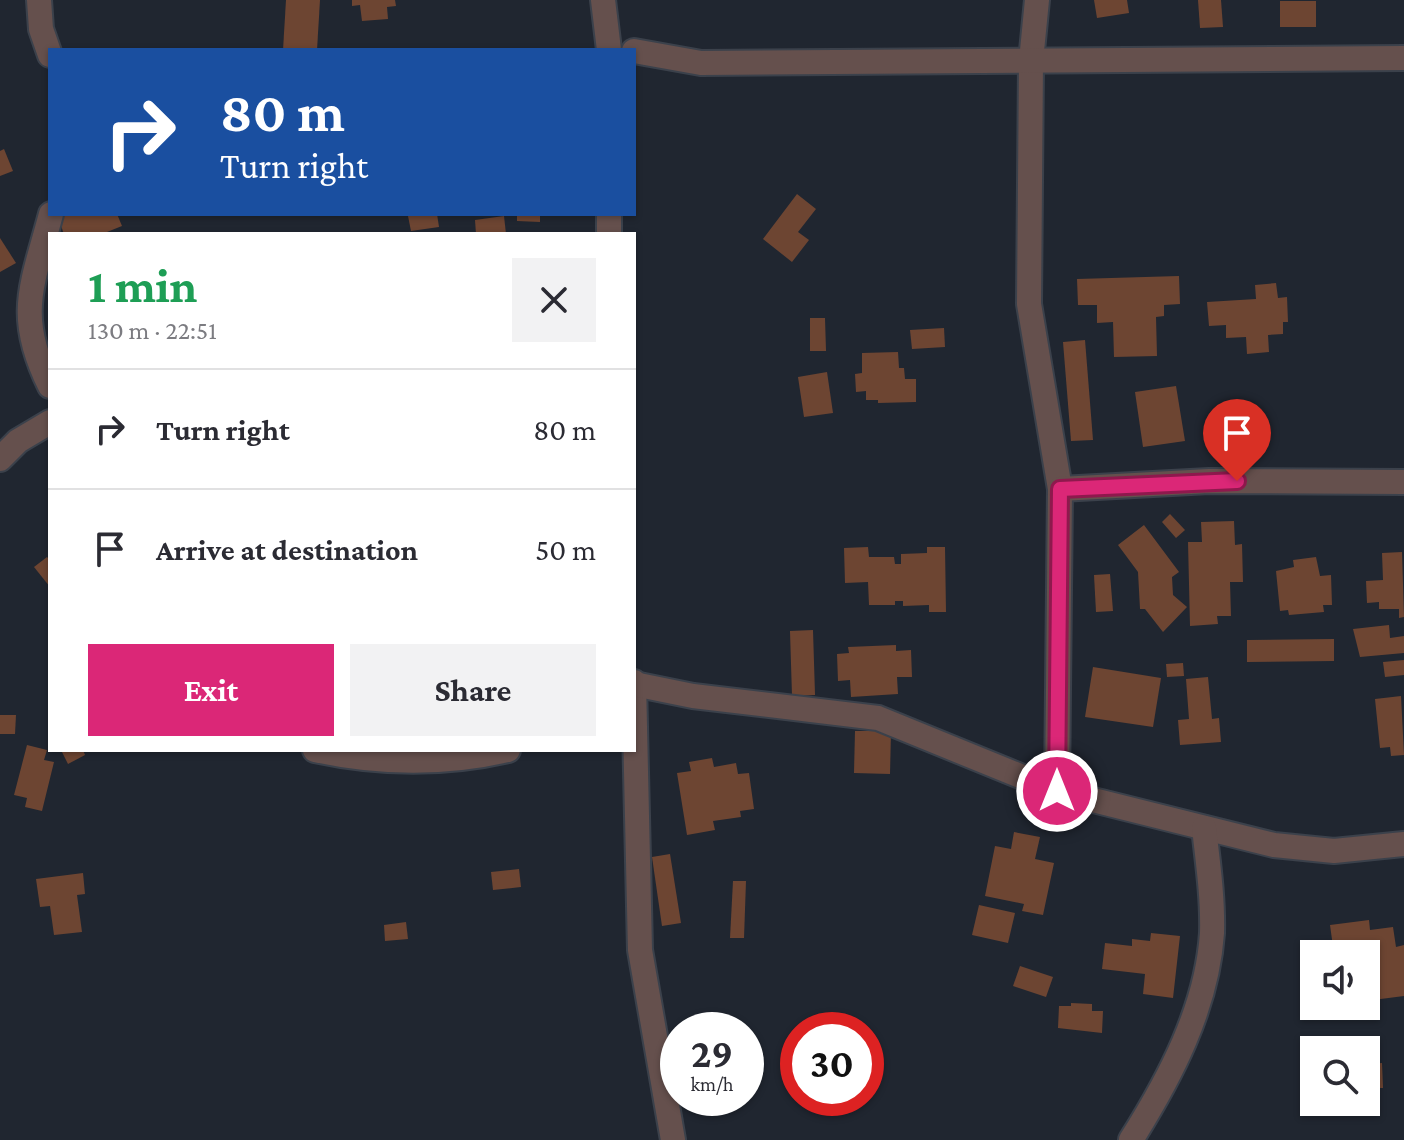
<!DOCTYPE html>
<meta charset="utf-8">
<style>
body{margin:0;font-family:"Crimson Pro",serif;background:#f2f2f3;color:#2b2b33;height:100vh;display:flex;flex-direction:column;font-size:30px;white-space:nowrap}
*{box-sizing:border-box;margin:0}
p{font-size:26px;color:#7c7c81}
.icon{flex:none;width:44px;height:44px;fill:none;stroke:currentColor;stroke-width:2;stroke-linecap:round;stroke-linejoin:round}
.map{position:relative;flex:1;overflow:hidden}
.drawer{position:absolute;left:48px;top:232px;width:588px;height:520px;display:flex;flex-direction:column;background:#fff;border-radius:0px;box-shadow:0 2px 6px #0004}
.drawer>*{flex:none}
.guide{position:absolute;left:48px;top:48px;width:588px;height:168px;border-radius:0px;box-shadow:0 2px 6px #0004;background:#1a4fa0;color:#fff;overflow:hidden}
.buttons{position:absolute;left:1300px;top:940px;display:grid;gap:16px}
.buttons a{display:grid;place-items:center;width:80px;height:80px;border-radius:0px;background:#fff;box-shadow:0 2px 6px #0004;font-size:40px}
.speed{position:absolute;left:660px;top:1012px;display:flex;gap:16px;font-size:40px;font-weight:700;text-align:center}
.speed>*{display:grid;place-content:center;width:104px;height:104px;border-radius:50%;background:#fff;box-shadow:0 2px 6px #0004;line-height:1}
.speed small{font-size:20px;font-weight:400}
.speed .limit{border:12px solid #d22;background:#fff;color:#111}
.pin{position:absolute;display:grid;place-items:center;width:68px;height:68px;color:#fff;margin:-82px -34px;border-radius:50% 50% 50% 0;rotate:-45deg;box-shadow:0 0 8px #0007}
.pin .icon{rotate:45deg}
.me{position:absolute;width:88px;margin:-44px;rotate:0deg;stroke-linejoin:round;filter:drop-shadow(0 0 6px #0008)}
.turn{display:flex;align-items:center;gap:28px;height:168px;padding:0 40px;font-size:36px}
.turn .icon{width:104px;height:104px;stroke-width:2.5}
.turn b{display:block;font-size:56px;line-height:68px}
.round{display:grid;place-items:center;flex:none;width:84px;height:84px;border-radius:0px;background:#f2f2f3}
.overview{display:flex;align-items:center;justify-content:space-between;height:136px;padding:0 40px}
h1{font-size:48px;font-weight:700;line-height:60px;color:#1e9e55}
.button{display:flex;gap:16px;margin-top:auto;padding:16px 40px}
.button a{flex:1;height:92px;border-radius:0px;background:#db2777;color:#fff;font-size:32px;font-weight:700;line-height:92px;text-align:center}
.button a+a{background:#f2f2f3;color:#2b2b33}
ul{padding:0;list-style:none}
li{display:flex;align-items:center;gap:24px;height:120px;padding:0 40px;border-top:2px solid #e1e1e2}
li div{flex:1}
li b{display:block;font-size:30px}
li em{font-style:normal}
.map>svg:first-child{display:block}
.building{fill:#6d4532}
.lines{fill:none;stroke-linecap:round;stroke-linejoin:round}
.street-casing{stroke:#3b414b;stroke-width:28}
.street{stroke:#65504d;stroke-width:24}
.route-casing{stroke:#8e194d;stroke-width:20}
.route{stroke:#db2777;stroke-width:14}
</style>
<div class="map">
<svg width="1404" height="1140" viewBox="0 0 1404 1140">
<rect width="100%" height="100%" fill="#202630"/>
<g class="building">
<polygon points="286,0 320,0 317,50 283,50"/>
<polygon points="352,0 395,0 396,6 387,7 388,19 362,21 360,5 352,6"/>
<polygon points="1094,0 1127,0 1129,13 1097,18"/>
<polygon points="1198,0 1221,0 1223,27 1200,28"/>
<rect x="1280" y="1" width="36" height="26"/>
<polygon points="4,149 13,171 0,176 0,151"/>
<polygon points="797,194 816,209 798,232 809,240 792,262 763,239"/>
<polygon points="60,214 117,214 122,226 102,234 64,234 57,215"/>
<polygon points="437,214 439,227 411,231 408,216"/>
<polygon points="517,214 540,214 540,222 517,221"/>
<polygon points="504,216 506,234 476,234 475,220"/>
<polygon points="0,238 16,263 0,272"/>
<polygon points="1179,276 1180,304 1164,305 1164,316 1156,317 1157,356 1114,357 1113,322 1097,323 1097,305 1078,305 1077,279"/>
<polygon points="1276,283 1278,298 1287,297 1288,322 1283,322 1283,334 1268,335 1269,352 1247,354 1246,337 1226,338 1226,325 1209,326 1207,302 1256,299 1255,285"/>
<polygon points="810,318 825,318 826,351 810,351"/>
<polygon points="944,328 945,347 912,349 910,330"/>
<polygon points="1085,340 1093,440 1071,441 1063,342"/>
<polygon points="898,352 899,368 904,368 905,379 916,379 916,402 878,403 878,400 866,400 866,391 856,392 855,374 862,373 862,353"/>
<polygon points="827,372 833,413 804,417 798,377"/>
<polygon points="1176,386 1185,441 1143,447 1135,392"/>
<polygon points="1170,514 1185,530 1176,538 1162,522"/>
<polygon points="1234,521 1235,545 1242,544 1243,582 1230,582 1231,616 1217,616 1218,624 1190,626 1188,542 1202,542 1201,522"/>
<polygon points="1144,525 1179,572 1172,577 1173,595 1187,607 1163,632 1145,609 1140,609 1138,572 1118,545"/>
<polygon points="868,547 869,557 894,557 895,564 901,564 901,554 927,553 927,547 945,547 946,612 929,612 929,605 903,606 903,601 895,601 895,605 869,605 868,582 845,583 844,548"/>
<polygon points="1402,552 1404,617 1399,618 1399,609 1379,609 1379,602 1367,603 1366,581 1383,580 1382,553"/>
<polygon points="47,557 50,560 50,587 34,567"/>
<polygon points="1316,557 1320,576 1331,575 1332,605 1323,605 1324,612 1289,615 1288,610 1280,611 1276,571 1294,567 1293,560"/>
<polygon points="1110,574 1113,611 1096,612 1094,575"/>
<polygon points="1389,625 1390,638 1404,636 1404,653 1360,657 1353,629"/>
<polygon points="813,630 815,695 792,696 790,631"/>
<polygon points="1334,639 1334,661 1247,662 1247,640"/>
<polygon points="896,645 896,651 911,650 912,677 897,677 898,694 851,697 850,680 838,681 837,654 849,653 848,647"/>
<polygon points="1404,660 1404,675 1385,677 1383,662"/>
<polygon points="1183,663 1184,676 1167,677 1166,664"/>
<polygon points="1093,667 1161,678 1153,727 1085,717"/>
<polygon points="1208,677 1212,719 1219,718 1221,742 1180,745 1178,720 1189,719 1186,679"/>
<polygon points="1401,696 1404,755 1391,756 1390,747 1380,748 1375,699"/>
<polygon points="0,715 16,715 15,734 0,734"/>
<polygon points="855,731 891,731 890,774 854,773"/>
<polygon points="27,745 47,750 44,760 54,762 42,811 25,807 27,798 14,795"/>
<polygon points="61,750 83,750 85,755 68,764"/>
<polygon points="712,758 714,767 736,763 738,774 749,773 754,809 740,811 741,817 713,821 715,830 687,835 677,773 691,771 689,762"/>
<polygon points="1014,832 1040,837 1035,859 1054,863 1043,915 1022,911 1024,904 985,896 995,846 1011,849"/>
<polygon points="670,854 681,923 662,926 652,857"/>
<polygon points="519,869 521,887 493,890 491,872"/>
<polygon points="83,873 85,894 77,895 82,932 54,935 50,906 40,907 36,879"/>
<polygon points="733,881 746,881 744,938 730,938"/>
<polygon points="979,905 1015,913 1008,943 972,935"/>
<polygon points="1369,920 1370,930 1393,927 1396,947 1404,945 1404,996 1373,1000 1372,993 1366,994 1366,954 1334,954 1330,925"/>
<polygon points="406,922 408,939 385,941 384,925"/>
<polygon points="1151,933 1180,936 1173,998 1143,994 1145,974 1102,969 1105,943 1132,946 1132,939 1150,941"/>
<polygon points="1020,966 1053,977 1046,997 1013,986"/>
<polygon points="1071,1003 1092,1004 1092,1011 1103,1011 1102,1033 1058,1028 1059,1006 1071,1006"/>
<polygon points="730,1018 731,1030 706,1030 705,1019"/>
<polygon points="1366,1057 1369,1064 1382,1063 1383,1088 1371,1088 1371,1092 1366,1092"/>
</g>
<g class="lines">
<defs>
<g id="street">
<polyline points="39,0 41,29 50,55"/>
<polyline points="603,0 609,50"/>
<polyline points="1037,0 1031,61 1029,304 1060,489 1057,791"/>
<polyline points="634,51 701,63 1404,58"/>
<polyline points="609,214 609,234"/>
<path d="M 50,386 C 15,315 32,286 51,214"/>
<polyline points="0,459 18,441 50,422"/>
<polyline points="1060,489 1209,481 1404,482"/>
<polyline points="634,682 640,950 673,1140"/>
<polyline points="634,684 693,696 878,718 1057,791 1274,845 1334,851 1404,844"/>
<path d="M 315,750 C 380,764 443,765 508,750"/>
<path d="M 1131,1140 C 1170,1078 1207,1008 1212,933 C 1213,898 1208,863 1204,828"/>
</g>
</defs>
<use href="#street" class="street-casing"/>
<use href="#street" class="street"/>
</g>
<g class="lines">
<defs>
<polyline id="route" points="1057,791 1060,489 1237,481"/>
</defs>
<use href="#route" class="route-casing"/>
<use href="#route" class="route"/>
</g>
</svg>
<div class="buttons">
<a><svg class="icon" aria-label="sound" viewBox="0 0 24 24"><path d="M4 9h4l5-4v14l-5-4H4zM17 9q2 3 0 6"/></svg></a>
<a><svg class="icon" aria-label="search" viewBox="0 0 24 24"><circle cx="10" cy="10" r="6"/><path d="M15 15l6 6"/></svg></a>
</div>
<div class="speed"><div>29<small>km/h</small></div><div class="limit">30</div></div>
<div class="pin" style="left:1237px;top:481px;background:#d93025"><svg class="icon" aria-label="arrive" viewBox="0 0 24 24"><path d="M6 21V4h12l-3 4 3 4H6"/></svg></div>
<svg class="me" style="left:1057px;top:791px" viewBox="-20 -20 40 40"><circle r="17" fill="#db2777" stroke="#fff" stroke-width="3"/><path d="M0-11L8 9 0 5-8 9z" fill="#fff"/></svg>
<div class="guide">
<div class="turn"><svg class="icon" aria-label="right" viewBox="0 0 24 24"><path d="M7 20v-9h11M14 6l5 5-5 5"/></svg><div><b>80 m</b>Turn right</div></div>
</div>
<section class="drawer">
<div class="overview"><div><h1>1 min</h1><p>130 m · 22:51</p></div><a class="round"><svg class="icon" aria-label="close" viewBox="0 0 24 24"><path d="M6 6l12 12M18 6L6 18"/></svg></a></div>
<ul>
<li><svg class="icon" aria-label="right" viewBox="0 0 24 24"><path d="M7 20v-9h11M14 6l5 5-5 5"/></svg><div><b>Turn right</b></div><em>80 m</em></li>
<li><svg class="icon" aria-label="arrive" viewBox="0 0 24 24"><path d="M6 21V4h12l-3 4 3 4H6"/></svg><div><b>Arrive at destination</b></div><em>50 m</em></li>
</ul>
<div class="button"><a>Exit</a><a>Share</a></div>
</section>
</div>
